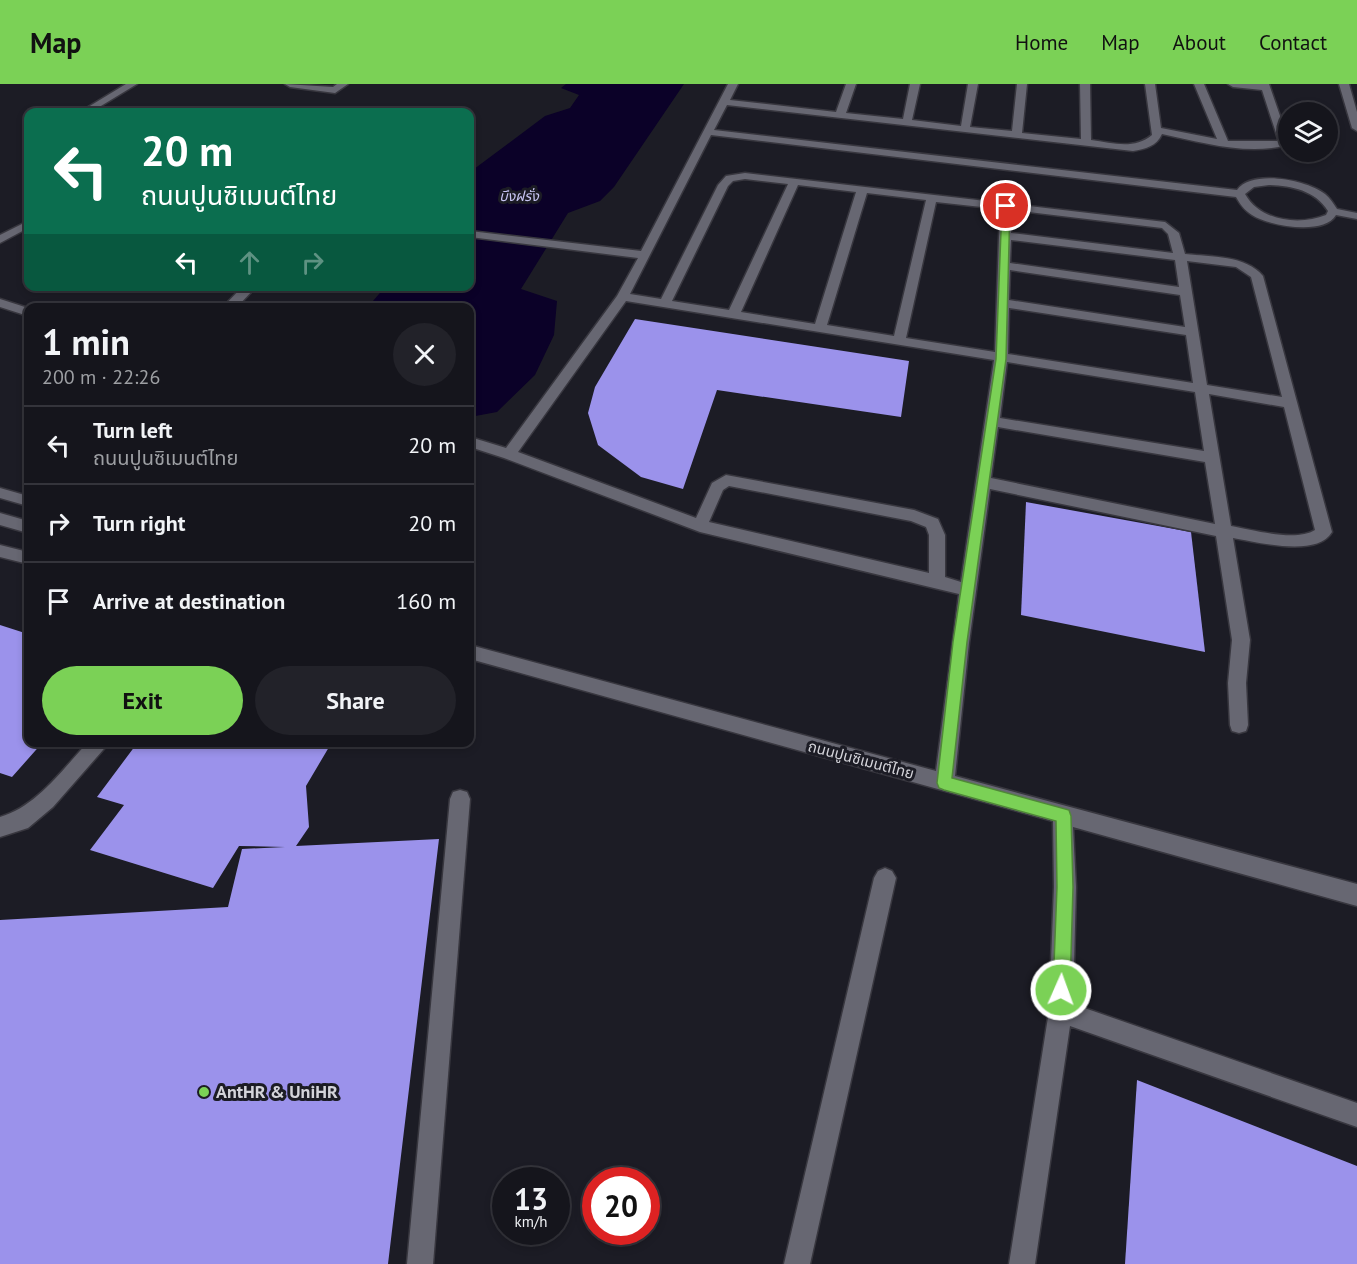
<!DOCTYPE html>
<meta charset="utf-8">
<style>
body{margin:0;font-family:"PT Sans","Noto Sans Thai",sans-serif;background:#222229;color:#f1f3f6;height:100vh;display:flex;flex-direction:column;font-size:22px;white-space:nowrap}
*{box-sizing:border-box;margin:0}
p{font-size:20px;color:#9d9fa3}
.icon{flex:none;width:33px;height:33px;fill:none;stroke:currentColor;stroke-width:2;stroke-linecap:round;stroke-linejoin:round}
.map{position:relative;flex:1;overflow:hidden}
.drawer{position:absolute;left:24px;top:219px;width:450px;height:444px;display:flex;flex-direction:column;background:#15151c;border-radius:12px;box-shadow:0 3px 9px #0003,0 0 0 2px #34343b}
.drawer>*{flex:none}
.banner{position:absolute;left:24px;top:24px;width:450px;height:183px;border-radius:12px;box-shadow:0 3px 9px #0003,0 0 0 2px #34343b;background:#0b6e4f;color:#fff;overflow:hidden}
.tools{position:absolute;left:1278px;top:18px;display:grid;gap:12px}
.tools a{display:grid;place-items:center;width:60px;height:60px;border-radius:50%;background:#15151c;box-shadow:0 3px 9px #0003,0 0 0 2px #34343b;font-size:30px}
.speed{position:absolute;left:492px;top:1083px;display:flex;gap:12px;font-size:30px;font-weight:700;text-align:center}
.speed>*{display:grid;place-content:center;width:78px;height:78px;border-radius:50%;background:#15151c;box-shadow:0 3px 9px #0003,0 0 0 2px #34343b;line-height:1}
.speed small{font-size:15px;font-weight:400}
.speed .limit{border:9px solid #d22;background:#fff;color:#111}
.pin{position:absolute;display:grid;place-items:center;width:51px;height:51px;color:#fff;margin:-26px;border:3px solid #fff;border-radius:50%;box-shadow:0 2px 6px #0007}
.me{position:absolute;width:66px;margin:-33px;rotate:2deg;stroke-linejoin:round;filter:drop-shadow(0 0 4px #0008)}
.turn{display:flex;align-items:center;gap:21px;height:126px;padding:0 18px;font-size:27px}
.turn .icon{width:78px;height:78px;stroke-width:2.5}
.turn b{display:block;font-size:42px;line-height:51px}
.lanes{display:flex;align-items:center;height:57px;padding:0 18px;background:#0003;justify-content:center;gap:30px;direction:ltr}
.lanes .off{opacity:.35}
.round{display:grid;place-items:center;flex:none;width:63px;height:63px;border-radius:32px;background:#222229}
.summary{display:flex;align-items:center;justify-content:space-between;height:102px;padding:0 18px}
h1{font-size:36px;font-weight:700;line-height:45px}
.action{display:flex;gap:12px;margin-top:auto;padding:12px 18px}
.action a{flex:1;height:69px;border-radius:36px;background:#7bd156;color:#111;font-size:24px;font-weight:700;line-height:69px;text-align:center}
.action a+a{background:#222229;color:#f1f3f6}
ul{padding:0;list-style:none}
li{display:flex;align-items:center;gap:18px;height:78px;padding:0 18px;border-top:2px solid #34343b}
li div{flex:1}
li b{display:block;font-size:22px}
li em{font-style:normal}
header{display:flex;align-items:center;gap:36px;box-sizing:border-box;height:84px;padding:0 30px;background:#7bd156;color:#111}
header strong{font-size:28px}
nav{display:flex;gap:33px;margin-inline-start:auto;font-size:21px}
.map>svg:first-child{display:block}
.water{fill:#0b0128}
.building{fill:#9b92eb}
.lines{fill:none;stroke-linecap:round;stroke-linejoin:round}
.minor-casing{stroke:#38373f;stroke-width:3}
.minor{fill:#676772;fill-rule:evenodd}
.route{fill:#7bd156;stroke:#508838;stroke-width:1.5}
.poi-dot{fill:#7bd156;stroke:#1c1c25;stroke-width:2}
.labels{text-anchor:middle;stroke-width:6;stroke-linejoin:round;paint-order:stroke}
.far-water-label{font-size:14px;font-style:italic;fill:#c7c4f2;stroke:#1c1c25}
.street-label{font-size:15px;fill:#d4d4da;stroke:#1c1c25}
.near-poi-label{font-size:18px;font-weight:bold;fill:#d4d4da;stroke:#1c1c25;text-anchor:start}
</style>
<header>
<strong>Map</strong>
<nav><a>Home</a><a>Map</a><a>About</a><a>Contact</a></nav>
</header>
<div class="map">
<svg width="1357" height="1180" viewBox="0 0 1357 1180">
<rect width="100%" height="100%" fill="#1c1c25"/>
<polygon class="water" points="566,0 684,0 614,103 600,117 568,129 521,205 557,217 554,251 535,291 497,328 470,333 470,224 367,224 385,203 470,202 470,88 545,32 570,24 579,11 561,4"/>
<g class="building">
<polygon points="635,235 909,277 901,333 717,306 683,405 641,393 598,361 588,329 595,303"/>
<polygon points="1026,418 1191,448 1205,568 1021,531"/>
<polygon points="0,541 28,550 28,658 43,658 12,693 0,689"/>
<polygon points="138,658 332,658 306,702 309,743 296,762 439,755 388,1180 0,1180 0,836 228,823 242,765 285,763 239,762 213,804 90,766 124,721 97,713"/>
<polygon points="1137,996 1357,1082 1357,1180 1125,1180"/>
</g>
<g class="lines">
<defs>
<g id="minor">
<polygon points="126,0 137,0 91,28 80,28"/>
<polygon points="285,0 333,3 337,0 348,0 335,9 290,3"/>
<path d="M 728,0 L 738,0 L 730,16 L 836,28 L 846,0 L 856,0 L 846,29 L 903,35 L 910,0 L 920,0 L 912,36 L 961,42 L 968,0 L 978,0 L 970,43 L 1012,47 L 1017,0 L 1027,0 L 1022,49 L 1081,55 L 1080,0 L 1090,0 L 1091,56 C 1113,59 1134,66 1152,51 L 1145,0 L 1155,0 L 1161,44 L 1217,55 L 1194,0 L 1204,0 L 1228,57 L 1277,57 L 1278,55 L 1262,6 L 1233,3 L 1228,0 L 1269,0 L 1288,55 L 1284,62 C 1243,71 1201,58 1162,50 C 1157,62 1145,65 1133,67 L 727,21 L 714,46 L 1237,106 C 1252,85 1307,96 1325,110 C 1330,114 1333,119 1337,125 L 1357,129 L 1357,135 L 1336,131 C 1324,152 1269,142 1252,131 C 1244,126 1240,120 1236,113 L 711,51 L 630,210 L 661,215 L 718,101 L 726,92 L 745,89 L 1165,138 L 1179,149 L 1185,170 C 1211,173 1246,171 1263,192 L 1332,448 C 1317,474 1257,458 1233,454 L 1250,556 L 1246,599 L 1248,641 L 1246,647 L 1239,649 L 1232,647 L 1230,641 L 1228,599 L 1232,556 L 1216,452 L 990,405 L 969,559 L 955,692 L 1357,800 L 1357,822 L 1073,743 L 1076,803 L 1073,920 L 1357,1019 L 1357,1043 L 1070,942 L 1035,1180 L 1009,1180 L 1049,927 L 1054,803 L 1053,737 L 470,575 L 470,561 L 936,687 L 959,510 L 700,448 L 504,374 L 470,363 L 470,353 L 506,364 L 617,212 L 638,174 L 470,153 L 470,147 L 641,167 ZM 745,95 L 788,100 L 729,226 L 672,217 L 728,102 L 733,97 ZM 798,101 L 856,108 L 815,240 L 741,228 ZM 1269,101 C 1291,102 1315,106 1328,127 L 1326,131 C 1299,142 1260,137 1245,110 L 1254,103 ZM 867,109 L 926,116 L 894,252 L 827,241 ZM 936,118 L 1000,125 L 995,268 L 906,254 ZM 1011,126 L 1162,144 L 1168,150 L 1173,169 L 1011,149 ZM 1011,156 L 1175,176 L 1179,203 L 1010,179 ZM 1187,177 L 1236,183 L 1251,193 L 1282,313 L 1207,301 ZM 1010,186 L 1180,211 L 1185,243 L 1009,216 ZM 626,217 L 994,276 L 961,498 L 945,493 L 945,451 L 938,435 L 914,426 L 726,391 L 712,399 L 696,434 L 518,368 ZM 1009,224 L 1186,251 L 1193,299 L 1008,270 ZM 1007,278 L 1195,308 L 1204,367 L 1000,334 ZM 1209,310 L 1284,323 L 1315,446 C 1296,458 1253,446 1231,442 ZM 998,343 L 1205,378 L 1215,440 L 991,394 ZM 729,402 L 911,437 L 926,443 L 929,451 L 929,489 L 709,438 L 723,406 Z"/>
<polygon points="1339,0 1349,0 1357,28 1357,47 1352,44"/>
<polygon points="28,137 28,144 0,159 0,151"/>
<polygon points="243,202 257,202 236,224 222,224"/>
<polygon points="0,215 28,224 28,232 0,223"/>
<polygon points="0,404 28,412 28,422 0,414"/>
<polygon points="0,429 28,437 28,449 0,441"/>
<polygon points="0,461 28,468 28,480 0,473"/>
<path d="M 88,658 L 110,658 L 53,723 L 28,744 L 0,753 L 0,733 C 36,723 63,685 88,658 Z"/>
<polygon points="460,706 467,708 470,715 433,1180 407,1180 450,715 453,708"/>
<polygon points="885,784 892,787 896,794 810,1180 784,1180 874,794 878,787"/>
</g>
</defs>
<use href="#minor" class="minor-casing"/>
<use href="#minor" class="minor"/>
</g>
<polygon class="route" points="1006,120 1010,122 1006,275 967,558 952,694 1069,726 1071,732 1073,803 1070,906 1068,912 1061,915 1055,912 1053,906 1057,803 1056,737 944,706 939,704 937,699 953,558 996,275 1002,122"/>
<circle class="poi-dot" cx="204" cy="1008" r="6"/>
<g class="labels">
<g class="far-water-label">
<text x="519" y="117">บึงฝรั่ง</text>
</g>
<g class="street-label">
<text transform="translate(861 676) rotate(15)" y="5">ถนนปูนซิเมนต์ไทย</text>
</g>
<g class="near-poi-label">
<text x="216" y="1014">AntHR &amp; UniHR</text>
</g>
</g>
</svg>
<div class="tools">
<a><svg class="icon" aria-label="layers" viewBox="0 0 24 24"><path d="M12 4l9 5-9 5-9-5zM3 14l9 5 9-5"/></svg></a>
</div>
<div class="speed"><div>13<small>km/h</small></div><div class="limit">20</div></div>
<div class="pin" style="left:1006px;top:122px;background:#d93025"><svg class="icon" aria-label="arrive" viewBox="0 0 24 24"><path d="M6 21V4h12l-3 4 3 4H6"/></svg></div>
<svg class="me" style="left:1061px;top:906px" viewBox="-20 -20 40 40"><circle r="17" fill="#7bd156" stroke="#fff" stroke-width="3"/><path d="M0-11L8 9 0 5-8 9z" fill="#fff"/></svg>
<div class="banner">
<div class="turn"><svg class="icon" aria-label="left" viewBox="0 0 24 24"><path d="M17 20v-9H6M10 6l-5 5 5 5"/></svg><div><b>20 m</b>ถนนปูนซิเมนต์ไทย</div></div>
<div class="lanes"><svg class="icon" aria-label="left" viewBox="0 0 24 24"><path d="M17 20v-9H6M10 6l-5 5 5 5"/></svg><svg class="icon off" aria-label="ahead" viewBox="0 0 24 24"><path d="M12 20V5M6 11l6-6 6 6"/></svg><svg class="icon off" aria-label="right" viewBox="0 0 24 24"><path d="M7 20v-9h11M14 6l5 5-5 5"/></svg></div>
</div>
<section class="drawer">
<div class="summary"><div><h1>1 min</h1><p>200 m · 22:26</p></div><a class="round"><svg class="icon" aria-label="close" viewBox="0 0 24 24"><path d="M6 6l12 12M18 6L6 18"/></svg></a></div>
<ul>
<li><svg class="icon" aria-label="left" viewBox="0 0 24 24"><path d="M17 20v-9H6M10 6l-5 5 5 5"/></svg><div><b>Turn left</b><p>ถนนปูนซิเมนต์ไทย</p></div><em>20 m</em></li>
<li><svg class="icon" aria-label="right" viewBox="0 0 24 24"><path d="M7 20v-9h11M14 6l5 5-5 5"/></svg><div><b>Turn right</b></div><em>20 m</em></li>
<li><svg class="icon" aria-label="arrive" viewBox="0 0 24 24"><path d="M6 21V4h12l-3 4 3 4H6"/></svg><div><b>Arrive at destination</b></div><em>160 m</em></li>
</ul>
<div class="action"><a>Exit</a><a>Share</a></div>
</section>
</div>
